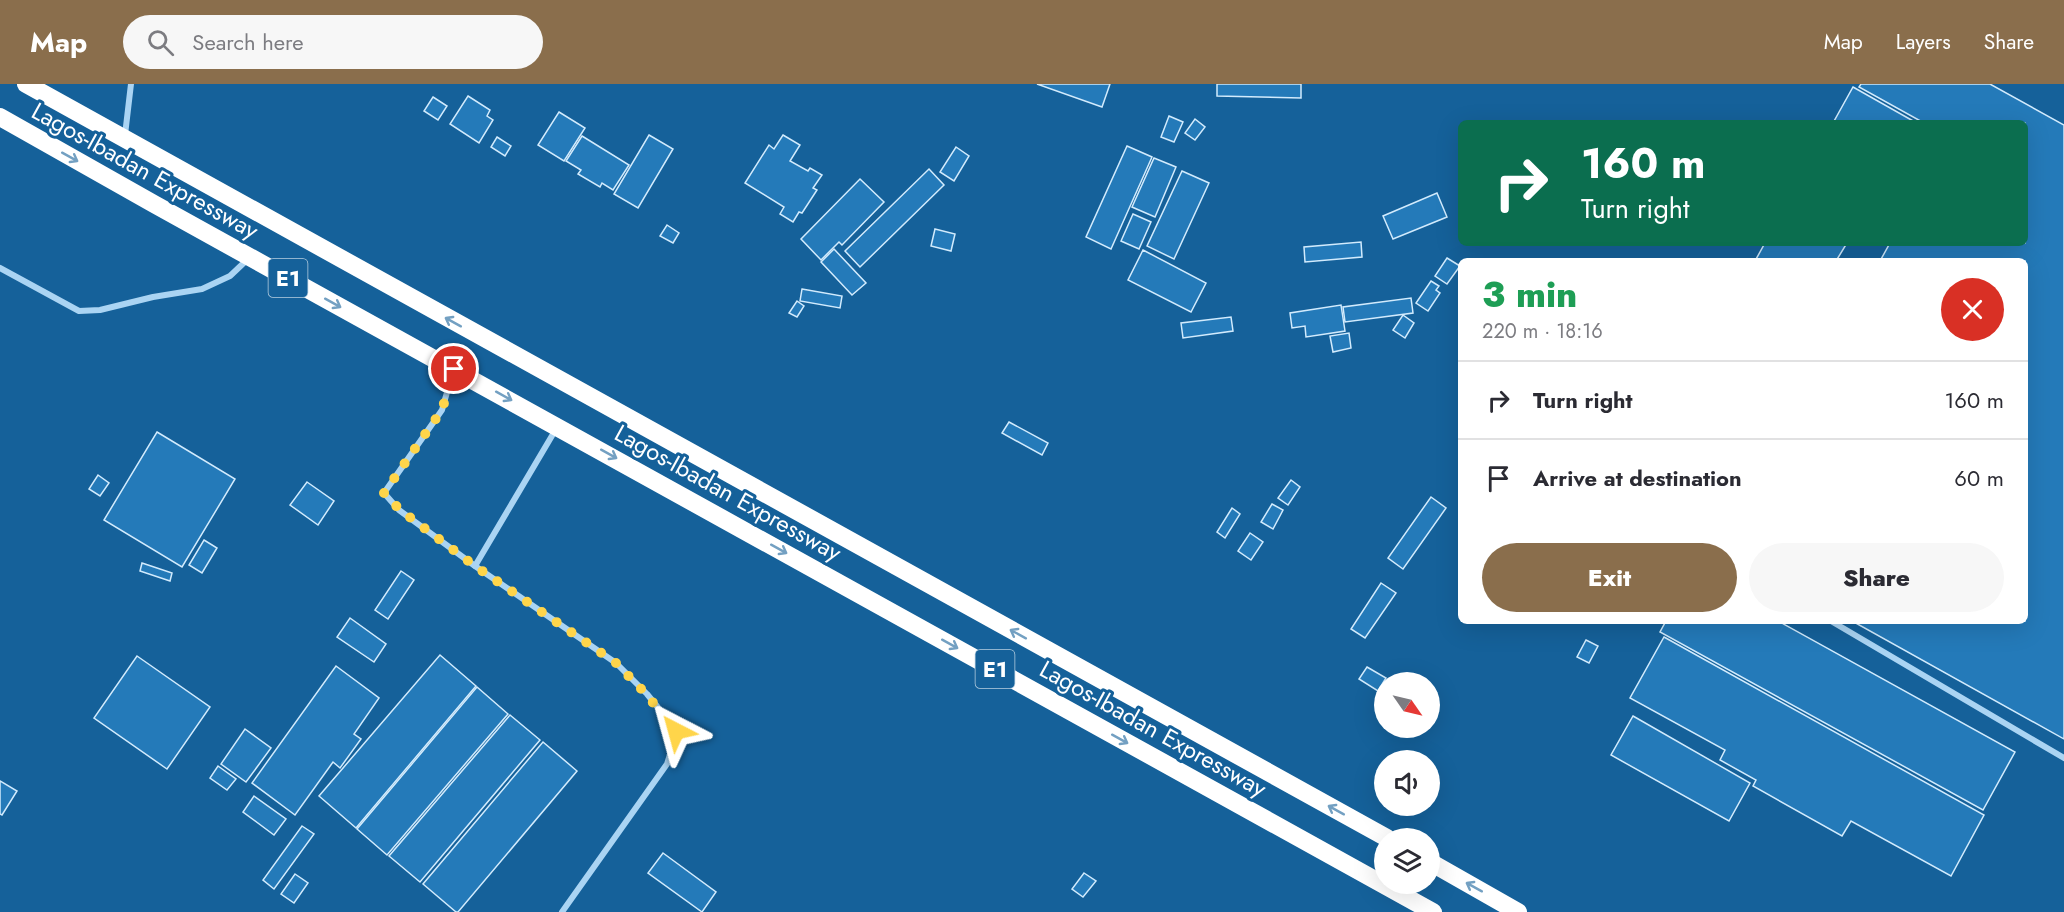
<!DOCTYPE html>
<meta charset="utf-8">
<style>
body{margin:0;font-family:Jost,sans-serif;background:#f7f7f7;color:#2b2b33;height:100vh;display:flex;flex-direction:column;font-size:22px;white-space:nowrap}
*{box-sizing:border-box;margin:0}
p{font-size:20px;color:#7c7c81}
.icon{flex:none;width:33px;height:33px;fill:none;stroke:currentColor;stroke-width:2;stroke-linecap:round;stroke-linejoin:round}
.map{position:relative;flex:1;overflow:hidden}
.panel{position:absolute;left:1458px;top:174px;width:570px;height:366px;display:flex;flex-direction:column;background:#fff;border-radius:9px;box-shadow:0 6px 24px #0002}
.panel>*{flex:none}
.guide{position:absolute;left:1458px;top:36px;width:570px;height:126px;border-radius:9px;box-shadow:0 6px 24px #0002;background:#0b6e4f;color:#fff;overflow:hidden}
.needle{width:39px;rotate:124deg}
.buttons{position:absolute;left:1374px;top:588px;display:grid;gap:12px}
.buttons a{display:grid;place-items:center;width:66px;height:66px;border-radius:50%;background:#fff;box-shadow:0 6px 24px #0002;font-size:30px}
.pin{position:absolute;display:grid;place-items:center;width:51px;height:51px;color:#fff;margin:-26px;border:3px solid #fff;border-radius:50%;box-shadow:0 2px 6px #0007}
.me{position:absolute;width:66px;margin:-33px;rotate:321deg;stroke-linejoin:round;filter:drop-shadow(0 0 4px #0008)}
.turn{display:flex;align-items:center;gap:21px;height:126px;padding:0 24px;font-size:27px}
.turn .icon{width:78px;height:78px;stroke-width:2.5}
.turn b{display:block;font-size:42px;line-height:51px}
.round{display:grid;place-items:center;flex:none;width:63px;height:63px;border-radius:32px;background:#f7f7f7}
.summary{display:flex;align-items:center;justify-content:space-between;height:102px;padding:0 24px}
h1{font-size:36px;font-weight:800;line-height:45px;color:#1e9e55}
.cta{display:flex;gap:12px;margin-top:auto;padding:12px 24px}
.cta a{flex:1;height:69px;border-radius:36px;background:#8a6e4c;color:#fff;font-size:24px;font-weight:800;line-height:69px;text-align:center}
.cta a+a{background:#f7f7f7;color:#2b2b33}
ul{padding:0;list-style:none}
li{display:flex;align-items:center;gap:18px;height:78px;padding:0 24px;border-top:2px solid #e1e1e2}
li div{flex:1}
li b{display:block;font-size:22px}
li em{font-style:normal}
header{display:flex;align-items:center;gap:36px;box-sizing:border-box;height:84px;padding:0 30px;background:#8a6e4c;color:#fff}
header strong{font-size:28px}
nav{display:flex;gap:33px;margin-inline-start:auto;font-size:21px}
.search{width:420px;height:54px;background:#f7f7f7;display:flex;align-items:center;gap:15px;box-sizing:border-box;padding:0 21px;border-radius:33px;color:#7c7c81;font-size:22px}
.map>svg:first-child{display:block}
.building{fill:#247ab9;stroke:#d2ebfd;stroke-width:1.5}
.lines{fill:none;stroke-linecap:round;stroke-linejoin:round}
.minor{stroke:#aad4f3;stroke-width:6}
.motorway{stroke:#fff;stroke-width:18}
.oneway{stroke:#73a0c2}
.route{stroke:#ffd54a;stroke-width:10;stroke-dasharray:0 18}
.labels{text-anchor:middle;stroke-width:6;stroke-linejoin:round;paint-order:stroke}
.shield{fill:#15619a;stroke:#b9d0e1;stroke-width:1.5}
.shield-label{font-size:22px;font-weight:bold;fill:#fff}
.street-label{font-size:24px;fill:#fff;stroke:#15619a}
</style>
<header>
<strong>Map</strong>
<div class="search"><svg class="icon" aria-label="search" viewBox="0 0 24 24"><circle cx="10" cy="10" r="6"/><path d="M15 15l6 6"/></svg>Search here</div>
<nav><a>Map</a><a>Layers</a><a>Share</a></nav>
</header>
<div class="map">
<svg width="2064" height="828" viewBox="0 0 2064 828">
<rect width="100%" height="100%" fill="#15619a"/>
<g class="building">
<polygon points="1037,0 1110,0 1102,23"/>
<polygon points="1217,0 1301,0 1301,14 1217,12"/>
<polygon points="1861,0 1990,0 2064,41 2064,655 1852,537 2025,537 2025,177 1880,177 1890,159 2025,159 2025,39 1924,39 1859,3"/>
<polygon points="1853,3 1915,38 1915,39 1833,39"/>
<polygon points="468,12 490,26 487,32 493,36 479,59 450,40"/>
<polygon points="433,13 447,22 438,36 424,27"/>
<polygon points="559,28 585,44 564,77 538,61"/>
<polygon points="1169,32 1183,38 1174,58 1161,53"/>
<polygon points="1195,35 1205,43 1195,56 1185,49"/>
<polygon points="649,51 673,65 638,124 614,110"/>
<polygon points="783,51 800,61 790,77 808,87 810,84 822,91 813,104 817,106 802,129 799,128 793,138 780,130 784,123 745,99 769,61 774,65"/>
<polygon points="582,52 629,81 613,106 602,99 600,103 578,90 581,86 566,77"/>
<polygon points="497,53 511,62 505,72 491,63"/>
<polygon points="1127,62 1152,73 1111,165 1086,153"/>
<polygon points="956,63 969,72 954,97 940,88"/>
<polygon points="1154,74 1176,83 1155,133 1132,123"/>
<polygon points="929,85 944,101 860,183 845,167"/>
<polygon points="1182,87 1209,99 1174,175 1147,162"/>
<polygon points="860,95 884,118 842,161 839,158 821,176 801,155"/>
<polygon points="1437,109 1447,133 1393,155 1383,132"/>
<polygon points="1133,130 1151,138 1139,165 1121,157"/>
<polygon points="667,141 679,149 673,159 660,152"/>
<polygon points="935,145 955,150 951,167 931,162"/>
<polygon points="1361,158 1362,173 1305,178 1304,163"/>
<polygon points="1765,159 1847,159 1836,177 1755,177"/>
<polygon points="834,165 866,199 852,211 821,178"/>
<polygon points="1143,166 1206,199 1191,228 1128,196"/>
<polygon points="1447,174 1460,182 1447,200 1435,192"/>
<polygon points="1431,197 1439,202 1436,206 1440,209 1428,227 1416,219"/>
<polygon points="802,205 842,212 840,224 800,217"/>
<polygon points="1411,214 1413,229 1345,238 1343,223"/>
<polygon points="797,217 804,222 797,233 789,229"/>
<polygon points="1341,221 1345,247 1306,253 1305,242 1292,244 1290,229"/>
<polygon points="1403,231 1414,239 1405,254 1393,246"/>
<polygon points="1231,233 1233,247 1183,254 1181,239"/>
<polygon points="1349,249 1351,264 1333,268 1330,252"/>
<polygon points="1009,338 1048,359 1042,371 1002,349"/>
<polygon points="157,348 235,395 182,483 104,436"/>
<polygon points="98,391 109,399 100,412 89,405"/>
<polygon points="1291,396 1300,403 1288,421 1278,414"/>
<polygon points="307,398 334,417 318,441 290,421"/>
<polygon points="1431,413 1446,424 1403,485 1388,474"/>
<polygon points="1272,420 1283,426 1273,445 1261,438"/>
<polygon points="1232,424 1240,430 1225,454 1217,448"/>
<polygon points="1250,449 1263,458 1251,476 1238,467"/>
<polygon points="204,456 217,464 202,489 189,481"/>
<polygon points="142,479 172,489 170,497 140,487"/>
<polygon points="401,487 414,496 388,535 375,526"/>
<polygon points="1381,499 1396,509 1365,554 1351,545"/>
<polygon points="350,534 386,560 374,578 337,553"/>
<polygon points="1666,537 1778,537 2015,668 1983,726 1660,548"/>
<polygon points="1664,553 1984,731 1951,792 1851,737 1842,752 1753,702 1756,696 1720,676 1725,666 1630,614"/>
<polygon points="1586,556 1598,562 1589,579 1577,573"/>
<polygon points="440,571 476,602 356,744 319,712"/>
<polygon points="137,572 210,623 167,685 94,634"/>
<polygon points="336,582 379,614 354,650 361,655 340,684 333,678 295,731 252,699"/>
<polygon points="1367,583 1386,594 1378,607 1359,595"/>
<polygon points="477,603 508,630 387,771 357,745"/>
<polygon points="510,631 540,656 420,798 389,772"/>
<polygon points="1633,632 1750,699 1729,737 1611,671"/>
<polygon points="245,645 271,664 246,698 221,680"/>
<polygon points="543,658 577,687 458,828 456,828 423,800"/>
<polygon points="218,682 236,695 227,706 210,694"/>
<polygon points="0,697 17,707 2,731 0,730"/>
<polygon points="254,712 286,735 274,751 243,728"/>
<polygon points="302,742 314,750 274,805 263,796"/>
<polygon points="663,769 716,808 702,828 648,789"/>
<polygon points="1084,789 1096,797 1083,813 1072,805"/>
<polygon points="295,790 308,799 294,819 281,810"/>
</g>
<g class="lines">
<g class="minor">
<polyline points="125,51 131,0"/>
<polyline points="0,184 79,227 100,226 153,213 202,205 230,192 249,174"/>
<polyline points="453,287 442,326 384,409 399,426 475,482 616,579 647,610 677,647 667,680 562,828"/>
<polyline points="475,482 556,345"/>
<polyline points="1831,537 2064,674"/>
</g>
<g class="motorway">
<polyline points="26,0 1387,754"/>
<polyline points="0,33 154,120 1433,828"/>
<polyline points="1430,778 1518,828"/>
</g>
</g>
<defs><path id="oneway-shaft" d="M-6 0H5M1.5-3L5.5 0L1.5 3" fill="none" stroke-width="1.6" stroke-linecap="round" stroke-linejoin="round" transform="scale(1.5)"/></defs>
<g class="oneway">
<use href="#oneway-shaft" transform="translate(70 73) rotate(29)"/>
<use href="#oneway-shaft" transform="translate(333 219) rotate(29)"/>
<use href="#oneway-shaft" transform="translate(453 238) rotate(-151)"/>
<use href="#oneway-shaft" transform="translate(504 312) rotate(29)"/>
<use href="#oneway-shaft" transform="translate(609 370) rotate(29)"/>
<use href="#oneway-shaft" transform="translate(779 465) rotate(29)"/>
<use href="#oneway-shaft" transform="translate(1018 550) rotate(-151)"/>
<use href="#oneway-shaft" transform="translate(950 560) rotate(29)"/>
<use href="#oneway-shaft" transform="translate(1120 655) rotate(29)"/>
<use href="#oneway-shaft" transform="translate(1336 726) rotate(-151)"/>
<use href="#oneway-shaft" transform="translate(1474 803) rotate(-151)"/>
</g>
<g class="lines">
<polyline class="route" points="454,285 442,326 384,409 400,426 475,482 616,579 646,610 676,647"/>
</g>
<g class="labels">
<g class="shield">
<rect x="268.5" y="175" width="39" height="38" rx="4.5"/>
<rect x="975.5" y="566" width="39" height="38" rx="4.5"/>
</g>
<g class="shield-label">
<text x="288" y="202">E1</text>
<text x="995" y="593">E1</text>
</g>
<g class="street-label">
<text transform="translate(145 87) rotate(29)" y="8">Lagos-Ibadan Expressway</text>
<text transform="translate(728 409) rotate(29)" y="8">Lagos-Ibadan Expressway</text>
<text transform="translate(1153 645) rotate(29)" y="8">Lagos-Ibadan Expressway</text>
</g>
</g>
</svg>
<div class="buttons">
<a><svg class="needle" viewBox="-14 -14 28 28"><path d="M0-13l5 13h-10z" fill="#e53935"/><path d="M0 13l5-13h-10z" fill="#7c7c81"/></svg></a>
<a><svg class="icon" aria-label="sound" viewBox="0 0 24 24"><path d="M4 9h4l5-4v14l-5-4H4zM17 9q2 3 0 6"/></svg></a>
<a><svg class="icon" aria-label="layers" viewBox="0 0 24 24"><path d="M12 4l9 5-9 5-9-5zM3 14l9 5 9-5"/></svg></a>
</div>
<div class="pin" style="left:454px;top:285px;background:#d93025"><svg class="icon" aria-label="arrive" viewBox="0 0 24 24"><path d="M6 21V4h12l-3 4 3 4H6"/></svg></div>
<svg class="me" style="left:676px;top:647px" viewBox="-20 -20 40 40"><path d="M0-17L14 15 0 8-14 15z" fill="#ffd54a" stroke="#fff" stroke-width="4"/></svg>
<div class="guide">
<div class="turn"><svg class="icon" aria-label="right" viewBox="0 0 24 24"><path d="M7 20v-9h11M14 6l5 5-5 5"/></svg><div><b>160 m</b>Turn right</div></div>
</div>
<section class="panel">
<div class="summary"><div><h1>3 min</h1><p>220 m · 18:16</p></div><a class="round" style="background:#d93025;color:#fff"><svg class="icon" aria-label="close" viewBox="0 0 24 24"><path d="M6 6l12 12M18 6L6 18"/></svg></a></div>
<ul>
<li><svg class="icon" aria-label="right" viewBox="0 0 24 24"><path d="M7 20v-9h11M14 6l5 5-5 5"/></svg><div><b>Turn right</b></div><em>160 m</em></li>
<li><svg class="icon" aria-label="arrive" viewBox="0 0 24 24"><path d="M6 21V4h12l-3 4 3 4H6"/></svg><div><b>Arrive at destination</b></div><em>60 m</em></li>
</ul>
<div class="cta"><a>Exit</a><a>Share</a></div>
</section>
</div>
